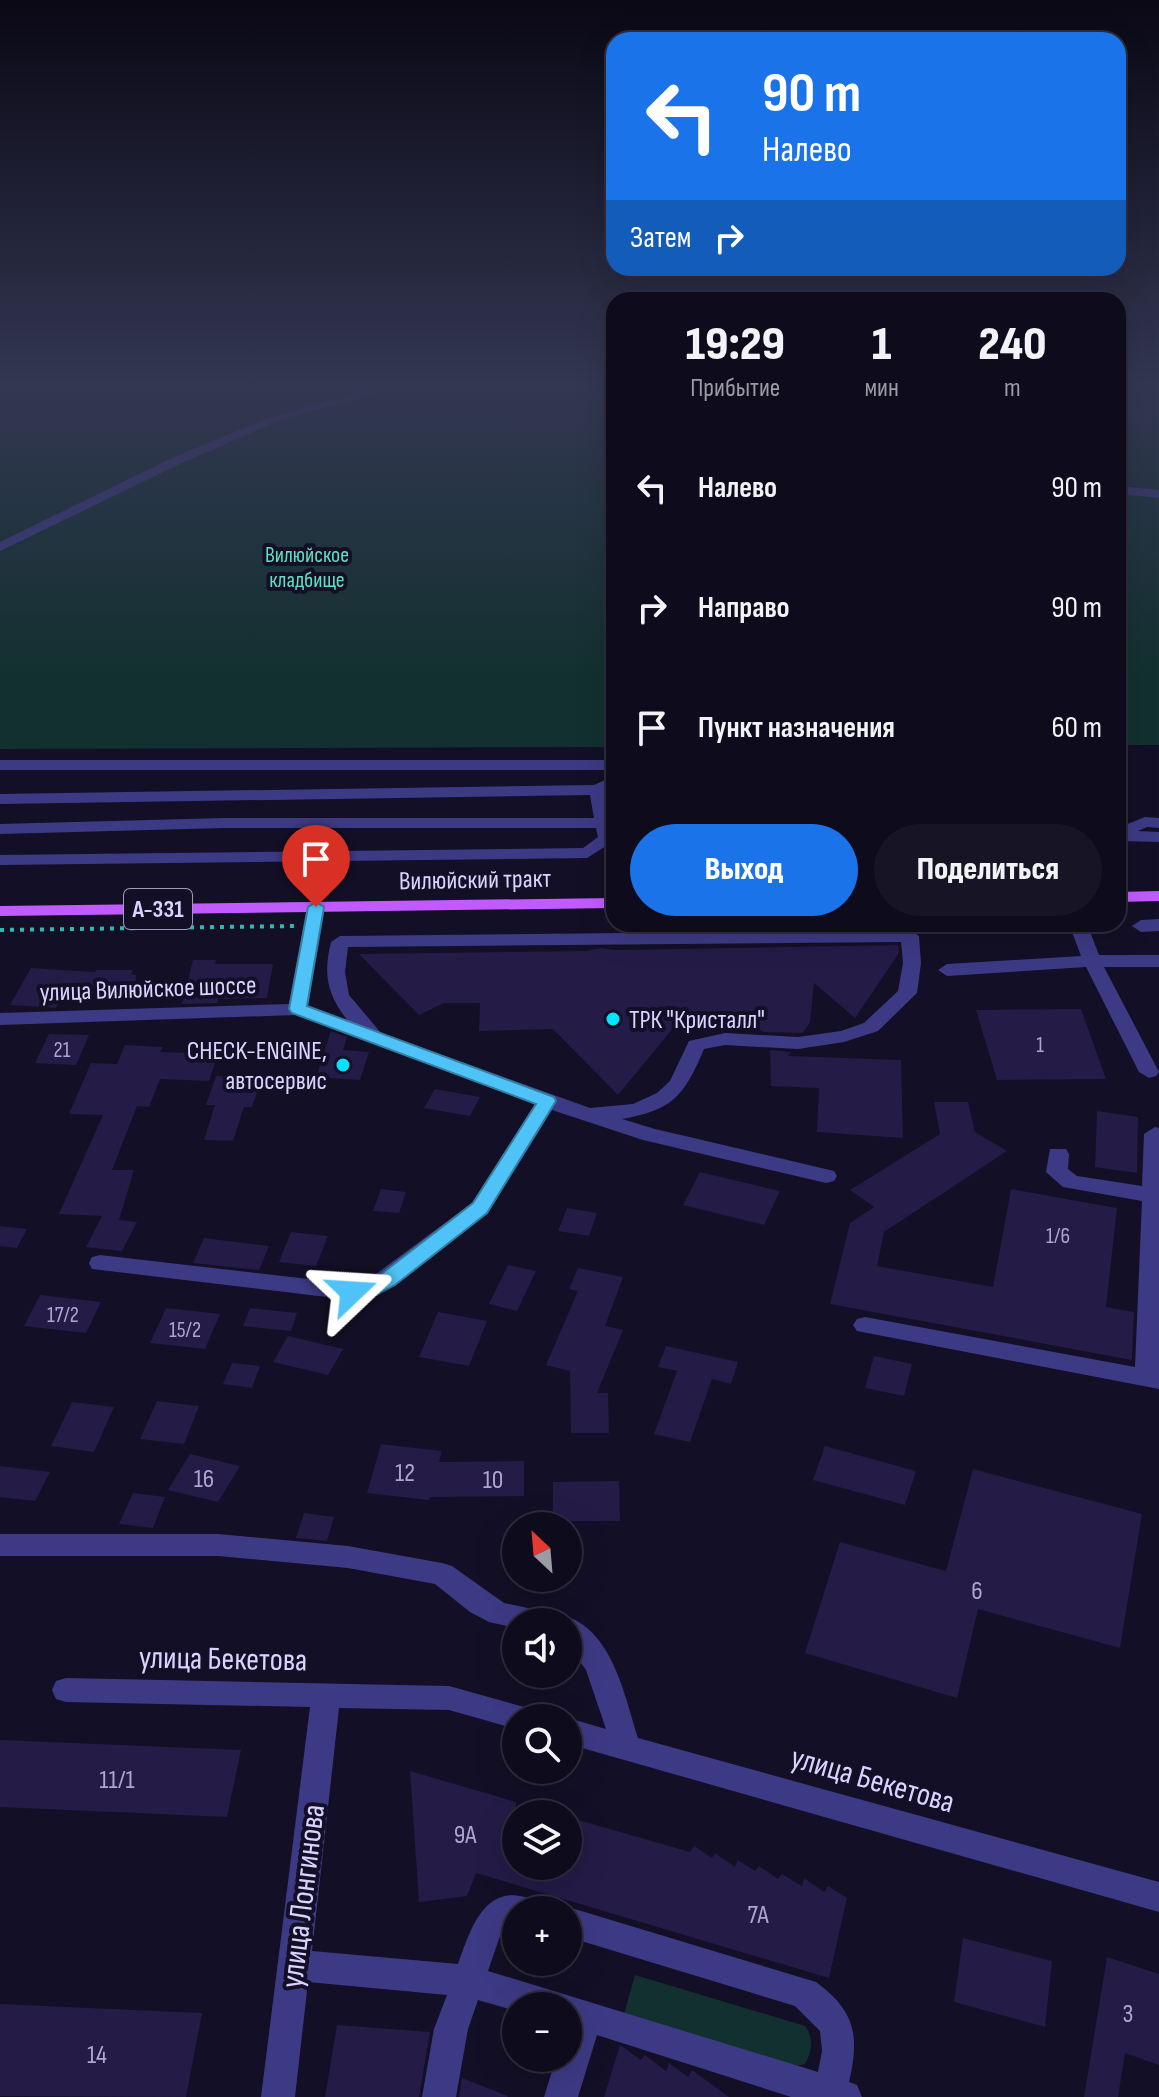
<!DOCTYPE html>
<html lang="ru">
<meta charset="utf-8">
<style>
body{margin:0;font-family:"Sofia Sans Condensed",sans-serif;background:#171425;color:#f1f3f6;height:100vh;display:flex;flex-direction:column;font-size:30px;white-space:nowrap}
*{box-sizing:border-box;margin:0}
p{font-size:26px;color:#9b9ba3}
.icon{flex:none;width:44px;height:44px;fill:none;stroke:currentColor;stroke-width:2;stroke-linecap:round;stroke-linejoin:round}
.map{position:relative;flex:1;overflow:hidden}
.details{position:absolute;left:606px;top:292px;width:520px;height:640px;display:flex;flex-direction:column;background:#0e0b1c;border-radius:24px;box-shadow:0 8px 32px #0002,0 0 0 2px #2e2b3b}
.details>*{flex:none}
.guide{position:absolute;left:606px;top:32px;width:520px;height:244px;border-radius:24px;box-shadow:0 8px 32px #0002,0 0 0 2px #2e2b3b;background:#1a73e8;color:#fff;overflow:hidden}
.needle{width:52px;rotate:334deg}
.tools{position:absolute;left:502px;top:1512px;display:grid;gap:16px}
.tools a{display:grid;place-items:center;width:80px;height:80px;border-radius:50%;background:#0e0b1c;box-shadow:0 8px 32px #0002,0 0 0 2px #2e2b3b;font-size:40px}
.pin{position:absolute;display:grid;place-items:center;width:68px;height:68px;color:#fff;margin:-82px -34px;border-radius:50% 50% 50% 0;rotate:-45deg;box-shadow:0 0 8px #0007}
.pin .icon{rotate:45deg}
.me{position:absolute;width:88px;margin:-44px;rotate:70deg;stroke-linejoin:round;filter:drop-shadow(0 0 6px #0008)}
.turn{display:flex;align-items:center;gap:28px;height:168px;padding:0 24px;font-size:36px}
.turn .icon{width:104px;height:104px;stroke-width:2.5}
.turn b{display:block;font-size:56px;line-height:68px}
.then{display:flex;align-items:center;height:76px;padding:0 24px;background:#0003;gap:16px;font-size:30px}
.eta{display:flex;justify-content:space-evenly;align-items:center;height:136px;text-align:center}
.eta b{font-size:48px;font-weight:800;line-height:56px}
.primary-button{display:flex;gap:16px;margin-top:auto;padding:16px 24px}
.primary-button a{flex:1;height:92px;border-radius:48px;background:#1a73e8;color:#fff;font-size:32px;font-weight:800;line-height:92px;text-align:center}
.primary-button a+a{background:#171425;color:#f1f3f6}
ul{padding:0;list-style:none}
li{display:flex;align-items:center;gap:24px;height:120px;padding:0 24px}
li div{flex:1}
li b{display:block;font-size:30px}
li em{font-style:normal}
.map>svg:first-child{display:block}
.green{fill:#12302f}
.building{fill:#241b47}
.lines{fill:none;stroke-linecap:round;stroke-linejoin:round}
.path{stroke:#2fb8b0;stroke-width:4;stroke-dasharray:4 6;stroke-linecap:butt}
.minor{fill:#3d3a85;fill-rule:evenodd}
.major{fill:#c25bff;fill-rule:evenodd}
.route{fill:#4fc3f7;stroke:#337fa1;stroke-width:2}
.poi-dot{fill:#00e5ff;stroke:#130f26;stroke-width:3}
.labels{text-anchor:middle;stroke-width:8;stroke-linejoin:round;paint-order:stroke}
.far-park-label{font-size:22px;fill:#5fe0c0;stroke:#130f26}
.number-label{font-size:22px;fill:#aca6d1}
.shield{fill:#130f26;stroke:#9e99be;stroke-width:2}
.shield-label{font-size:24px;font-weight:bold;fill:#d9d4ff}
.street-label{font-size:26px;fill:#d9d4ff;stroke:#130f26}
.poi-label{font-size:26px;fill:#d9d4ff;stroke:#130f26;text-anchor:start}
.near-number-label{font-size:26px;fill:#aca6d1}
.near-street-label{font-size:32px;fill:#d9d4ff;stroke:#130f26}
</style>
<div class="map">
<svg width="1159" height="2097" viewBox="0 0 1159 2097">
<rect width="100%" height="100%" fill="#130f26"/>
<g class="green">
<polygon points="0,386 614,386 614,747 0,749"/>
<polygon points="1118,386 1159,392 1159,745 1118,745"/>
<path d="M 635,1975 L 805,2026 C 814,2037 812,2052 805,2064 L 795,2066 L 624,2014 Z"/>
</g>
<g class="building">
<polygon points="898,945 899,953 855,1018 814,983 810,1022 803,1033 764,1032 754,1027 674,1027 618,1095 553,1029 479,1031 480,1003 444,1003 419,1015 359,954 587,951 600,948 616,950"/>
<polygon points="193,960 216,960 215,964 273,964 267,998 218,999 217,1003 182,1004"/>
<polygon points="31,968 95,972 96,970 133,970 131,974 136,975 135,989 66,989 56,1008 10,1005"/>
<polygon points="1081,1009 1106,1079 997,1080 976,1010"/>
<polygon points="331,1031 347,1037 343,1050 369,1052 360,1080 316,1077"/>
<polygon points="49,1034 89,1035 76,1065 35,1063"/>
<polygon points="125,1045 163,1047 160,1052 218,1054 209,1081 160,1079 149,1107 137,1106 112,1170 134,1170 119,1220 137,1222 122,1251 86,1247 102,1216 59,1214 103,1115 69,1114 91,1063 117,1064"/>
<polygon points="770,1050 791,1052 788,1056 901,1060 903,1138 817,1132 819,1088 771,1086"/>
<polygon points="216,1076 262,1078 252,1107 244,1107 233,1141 204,1140 215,1105 206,1105"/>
<polygon points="435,1089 480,1097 470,1116 424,1108"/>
<polygon points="934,1102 968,1102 975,1132 1007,1151 884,1232 877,1266 993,1287 1011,1189 1117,1208 1106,1307 1134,1312 1132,1360 830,1304 850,1223 874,1207 850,1190 940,1134"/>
<polygon points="1097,1111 1138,1117 1137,1173 1095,1167"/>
<polygon points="700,1172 780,1191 764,1225 683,1205"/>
<polygon points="381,1189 406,1192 399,1213 373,1211"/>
<polygon points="567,1208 597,1213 589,1236 558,1231"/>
<polygon points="0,1226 27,1229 17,1248 0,1246"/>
<polygon points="291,1232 328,1236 316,1266 279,1262"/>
<polygon points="204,1238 269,1246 259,1270 193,1263"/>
<polygon points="508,1265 536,1271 517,1311 489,1304"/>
<polygon points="578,1268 623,1277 605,1326 623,1330 597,1393 608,1393 609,1433 571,1433 570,1371 546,1365 578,1291 569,1289"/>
<polygon points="40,1295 101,1302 86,1333 24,1326"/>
<polygon points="166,1308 220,1314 205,1349 150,1343"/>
<polygon points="250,1308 297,1313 291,1331 243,1326"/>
<polygon points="438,1312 487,1321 469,1366 419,1357"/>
<polygon points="288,1336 343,1349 328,1375 273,1362"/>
<polygon points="666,1346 738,1362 731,1384 712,1379 690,1442 654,1434 677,1371 658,1367"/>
<polygon points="874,1356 912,1364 904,1396 865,1388"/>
<polygon points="232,1363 260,1366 252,1388 223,1384"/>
<polygon points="157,1401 199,1406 184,1444 140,1439"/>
<polygon points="72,1402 114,1407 94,1452 51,1446"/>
<polygon points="381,1444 442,1451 439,1462 524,1461 524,1496 430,1497 429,1500 367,1493"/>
<polygon points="825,1446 916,1471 905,1505 813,1480"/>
<polygon points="190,1454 240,1466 218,1502 168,1490"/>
<polygon points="0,1466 50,1472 35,1501 0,1497"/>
<polygon points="973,1469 1142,1514 1120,1648 978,1609 957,1698 805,1653 840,1542 946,1571"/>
<polygon points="619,1481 620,1521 553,1521 553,1482"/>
<polygon points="133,1493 165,1497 153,1528 119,1524"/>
<polygon points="304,1513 334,1517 327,1541 296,1538"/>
<polygon points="0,1740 241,1750 227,1817 0,1807"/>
<polygon points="410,1771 516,1802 516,1866 568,1866 568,1817 690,1852 694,1846 712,1858 715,1853 735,1867 738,1860 755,1871 759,1866 778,1879 782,1874 802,1886 804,1878 824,1892 828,1886 847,1898 829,1978 476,1873 467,1896 419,1902"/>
<polygon points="963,1938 1052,1961 1045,2027 954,2002"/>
<polygon points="1107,1957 1159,1974 1159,2065 1125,2053 1118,2097 1084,2097"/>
<polygon points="0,2004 202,2013 186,2097 0,2096"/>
<polygon points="337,2025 430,2032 419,2097 325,2097"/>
<polygon points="620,2045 641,2060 645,2055 666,2071 669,2063 688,2077 692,2070 729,2097 604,2097"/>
<polygon points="462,2078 508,2096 507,2097 459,2097"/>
</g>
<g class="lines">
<polyline class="path" points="0,930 294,926"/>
<g class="minor">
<polygon points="381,386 399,386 276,422 182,463 0,551 0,542 174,457 268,418"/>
<polygon points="1118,486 1159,490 1159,498 1118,494"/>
<rect x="0" y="760" width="614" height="10"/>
<polygon points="614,776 614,788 606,792 611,818 614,818 614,841 587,858 0,865 0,855 583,848 598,837 596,828 224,828 0,834 0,824 224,818 594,818 590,795 0,804 0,794 594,785"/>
<polygon points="1145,817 1159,818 1159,828 1147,827 1138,831 1159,832 1159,842 1118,841 1118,828"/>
<path d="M 316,902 L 325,907 L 308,1006 L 348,1021 C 327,995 323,974 331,942 L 340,936 L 910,930 L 919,936 L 921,963 L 917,993 L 878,1031 L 844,1042 L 798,1049 L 725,1045 L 704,1049 C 684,1096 673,1110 622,1119 L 655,1129 L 834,1171 L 837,1176 L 834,1181 L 826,1183 L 643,1140 L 552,1110 L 488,1213 L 379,1295 L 352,1300 L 92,1269 L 89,1263 L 92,1257 L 100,1255 L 352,1284 L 365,1282 L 472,1203 L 535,1104 L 296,1015 L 0,1025 L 0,1013 L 289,1004 L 307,907 ZM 901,942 L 903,963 L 898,991 L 864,1023 L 841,1031 L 798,1037 L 725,1033 L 689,1041 L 670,1081 L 657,1093 L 633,1104 L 590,1108 L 381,1033 L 349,995 L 345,972 L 348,947 Z"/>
<polygon points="1159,919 1159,931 1141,932 1132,926 1141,920"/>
<polygon points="1069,924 1087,924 1099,955 1159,955 1159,967 1104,967 1159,1072 1156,1076 1149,1078 1139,1072 1086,967 947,976 938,970 947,964 1081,956"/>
<polygon points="1155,1127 1159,1128 1159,1389 857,1331 853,1325 857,1319 865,1317 1135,1367 1142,1201 1063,1187 1046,1172 1050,1149 1066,1149 1069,1154 1068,1169 1077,1176 1142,1186 1144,1134"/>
<path d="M 0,1534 L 218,1534 L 348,1546 L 442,1563 L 452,1566 L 504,1603 L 556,1614 L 559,1620 L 568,1617 C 613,1633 625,1697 638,1738 L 1159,1882 L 1159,1912 L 568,1744 L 568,1718 L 606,1729 L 586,1670 L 568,1645 L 568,1622 L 516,1622 L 516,1628 L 489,1622 L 470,1612 L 435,1584 L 348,1568 L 218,1556 L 0,1556 Z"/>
<path d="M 66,1678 L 449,1686 L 531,1709 L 535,1718 L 516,1718 L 516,1729 L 449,1710 L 339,1708 L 312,1951 L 458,1964 C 470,1931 484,1881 531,1899 L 536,1910 L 516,1910 L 516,1925 L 500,1936 L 488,1971 L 818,2072 L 822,2051 L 820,2031 L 795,2006 L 568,1937 L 568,1910 L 560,1910 L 568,1907 L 816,1982 C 855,2011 860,2035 849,2082 L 857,2085 L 862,2097 L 791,2097 L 597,2035 L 578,2097 L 544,2097 L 556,2058 L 568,2058 L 568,2006 L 516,2006 L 516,2011 L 478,2000 L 468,2029 L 456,2097 L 422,2097 L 434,2029 L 447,1995 L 308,1982 L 295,2097 L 261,2097 L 310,1707 L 66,1702 L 56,1699 L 52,1690 L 56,1681 Z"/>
</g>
<g class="major">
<polygon points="1159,891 1159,901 1118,902 1118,892"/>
<polygon points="614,898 614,908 0,916 0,906"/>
</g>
</g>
<linearGradient id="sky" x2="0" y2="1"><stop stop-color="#0a0815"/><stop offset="0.57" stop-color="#333752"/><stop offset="1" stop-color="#333752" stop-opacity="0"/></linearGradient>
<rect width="1159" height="679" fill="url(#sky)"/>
<path class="route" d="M 316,902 L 324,907 L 307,1006 L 554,1097 L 556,1101 L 487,1213 L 395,1285 C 379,1294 363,1303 344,1297 L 341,1292 L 344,1287 L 366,1283 L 380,1275 L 473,1203 L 536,1104 L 292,1013 L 289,1009 L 308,907 Z"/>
<g class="poi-dot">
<circle cx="613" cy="1019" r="8"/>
<circle cx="343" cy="1065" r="8"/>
</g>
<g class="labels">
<g class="far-park-label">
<text x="307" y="562">Вилюйское<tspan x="307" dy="25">кладбище</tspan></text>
</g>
<g class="number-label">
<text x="1040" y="1052">1</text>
<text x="62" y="1057">21</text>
<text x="1058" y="1243">1/6</text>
<text x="63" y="1322">17/2</text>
<text x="185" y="1337">15/2</text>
</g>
<rect class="shield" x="124" y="889" width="68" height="40" rx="6"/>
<g class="shield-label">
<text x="158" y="917">А-331</text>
</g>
<g class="street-label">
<text transform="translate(475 879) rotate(-1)" y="9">Вилюйский тракт</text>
<text transform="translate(148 988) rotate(-2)" y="9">улица Вилюйское шоссе</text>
</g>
<g class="poi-label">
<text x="629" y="1028">ТРК "Кристалл"</text>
<text x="327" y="1059" text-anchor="end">CHECK-ENGINE,<tspan x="327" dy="30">автосервис</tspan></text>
</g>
<g class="near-number-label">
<text x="405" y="1481">12</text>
<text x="204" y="1487">16</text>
<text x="493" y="1488">10</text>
<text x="977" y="1599">6</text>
<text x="117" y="1788">11/1</text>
<text x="465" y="1843">9А</text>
<text x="758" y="1923">7А</text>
<text x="1128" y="2022">3</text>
<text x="97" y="2063">14</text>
</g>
<g class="near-street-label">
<text transform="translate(223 1658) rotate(1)" y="11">улица Бекетова</text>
<text transform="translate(873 1779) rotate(16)" y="11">улица Бекетова</text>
<text transform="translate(302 1896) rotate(-83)" y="11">улица Лонгинова</text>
</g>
</g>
</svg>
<div class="tools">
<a><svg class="needle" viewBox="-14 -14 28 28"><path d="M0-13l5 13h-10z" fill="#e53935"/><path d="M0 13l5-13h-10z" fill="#9b9ba3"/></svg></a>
<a><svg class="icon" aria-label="sound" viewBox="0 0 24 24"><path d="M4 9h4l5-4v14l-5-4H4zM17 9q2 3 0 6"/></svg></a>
<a><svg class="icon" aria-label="search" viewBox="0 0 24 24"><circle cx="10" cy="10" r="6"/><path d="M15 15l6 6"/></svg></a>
<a><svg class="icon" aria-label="layers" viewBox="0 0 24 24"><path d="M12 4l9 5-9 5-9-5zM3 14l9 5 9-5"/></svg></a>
<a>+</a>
<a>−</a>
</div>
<div class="pin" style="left:316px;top:907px;background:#d93025"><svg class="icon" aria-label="arrive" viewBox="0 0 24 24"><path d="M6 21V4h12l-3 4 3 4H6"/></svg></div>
<svg class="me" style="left:352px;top:1292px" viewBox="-20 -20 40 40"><path d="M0-17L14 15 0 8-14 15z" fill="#4fc3f7" stroke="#fff" stroke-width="4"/></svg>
<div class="guide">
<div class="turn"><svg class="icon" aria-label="left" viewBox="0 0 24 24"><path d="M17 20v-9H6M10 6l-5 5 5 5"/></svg><div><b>90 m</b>Налево</div></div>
<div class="then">Затем<svg class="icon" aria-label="right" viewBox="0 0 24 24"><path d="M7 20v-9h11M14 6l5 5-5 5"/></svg></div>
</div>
<section class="details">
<div class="eta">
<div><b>19:29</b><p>Прибытие</p></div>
<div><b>1</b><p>мин</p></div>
<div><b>240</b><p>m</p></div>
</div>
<ul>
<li><svg class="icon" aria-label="left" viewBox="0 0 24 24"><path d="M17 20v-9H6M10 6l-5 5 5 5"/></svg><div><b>Налево</b></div><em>90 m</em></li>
<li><svg class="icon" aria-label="right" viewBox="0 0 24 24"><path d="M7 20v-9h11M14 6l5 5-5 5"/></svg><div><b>Направо</b></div><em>90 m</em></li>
<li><svg class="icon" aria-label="arrive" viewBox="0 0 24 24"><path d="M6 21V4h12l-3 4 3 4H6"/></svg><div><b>Пункт назначения</b></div><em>60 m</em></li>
</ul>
<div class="primary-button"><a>Выход</a><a>Поделиться</a></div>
</section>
</div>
